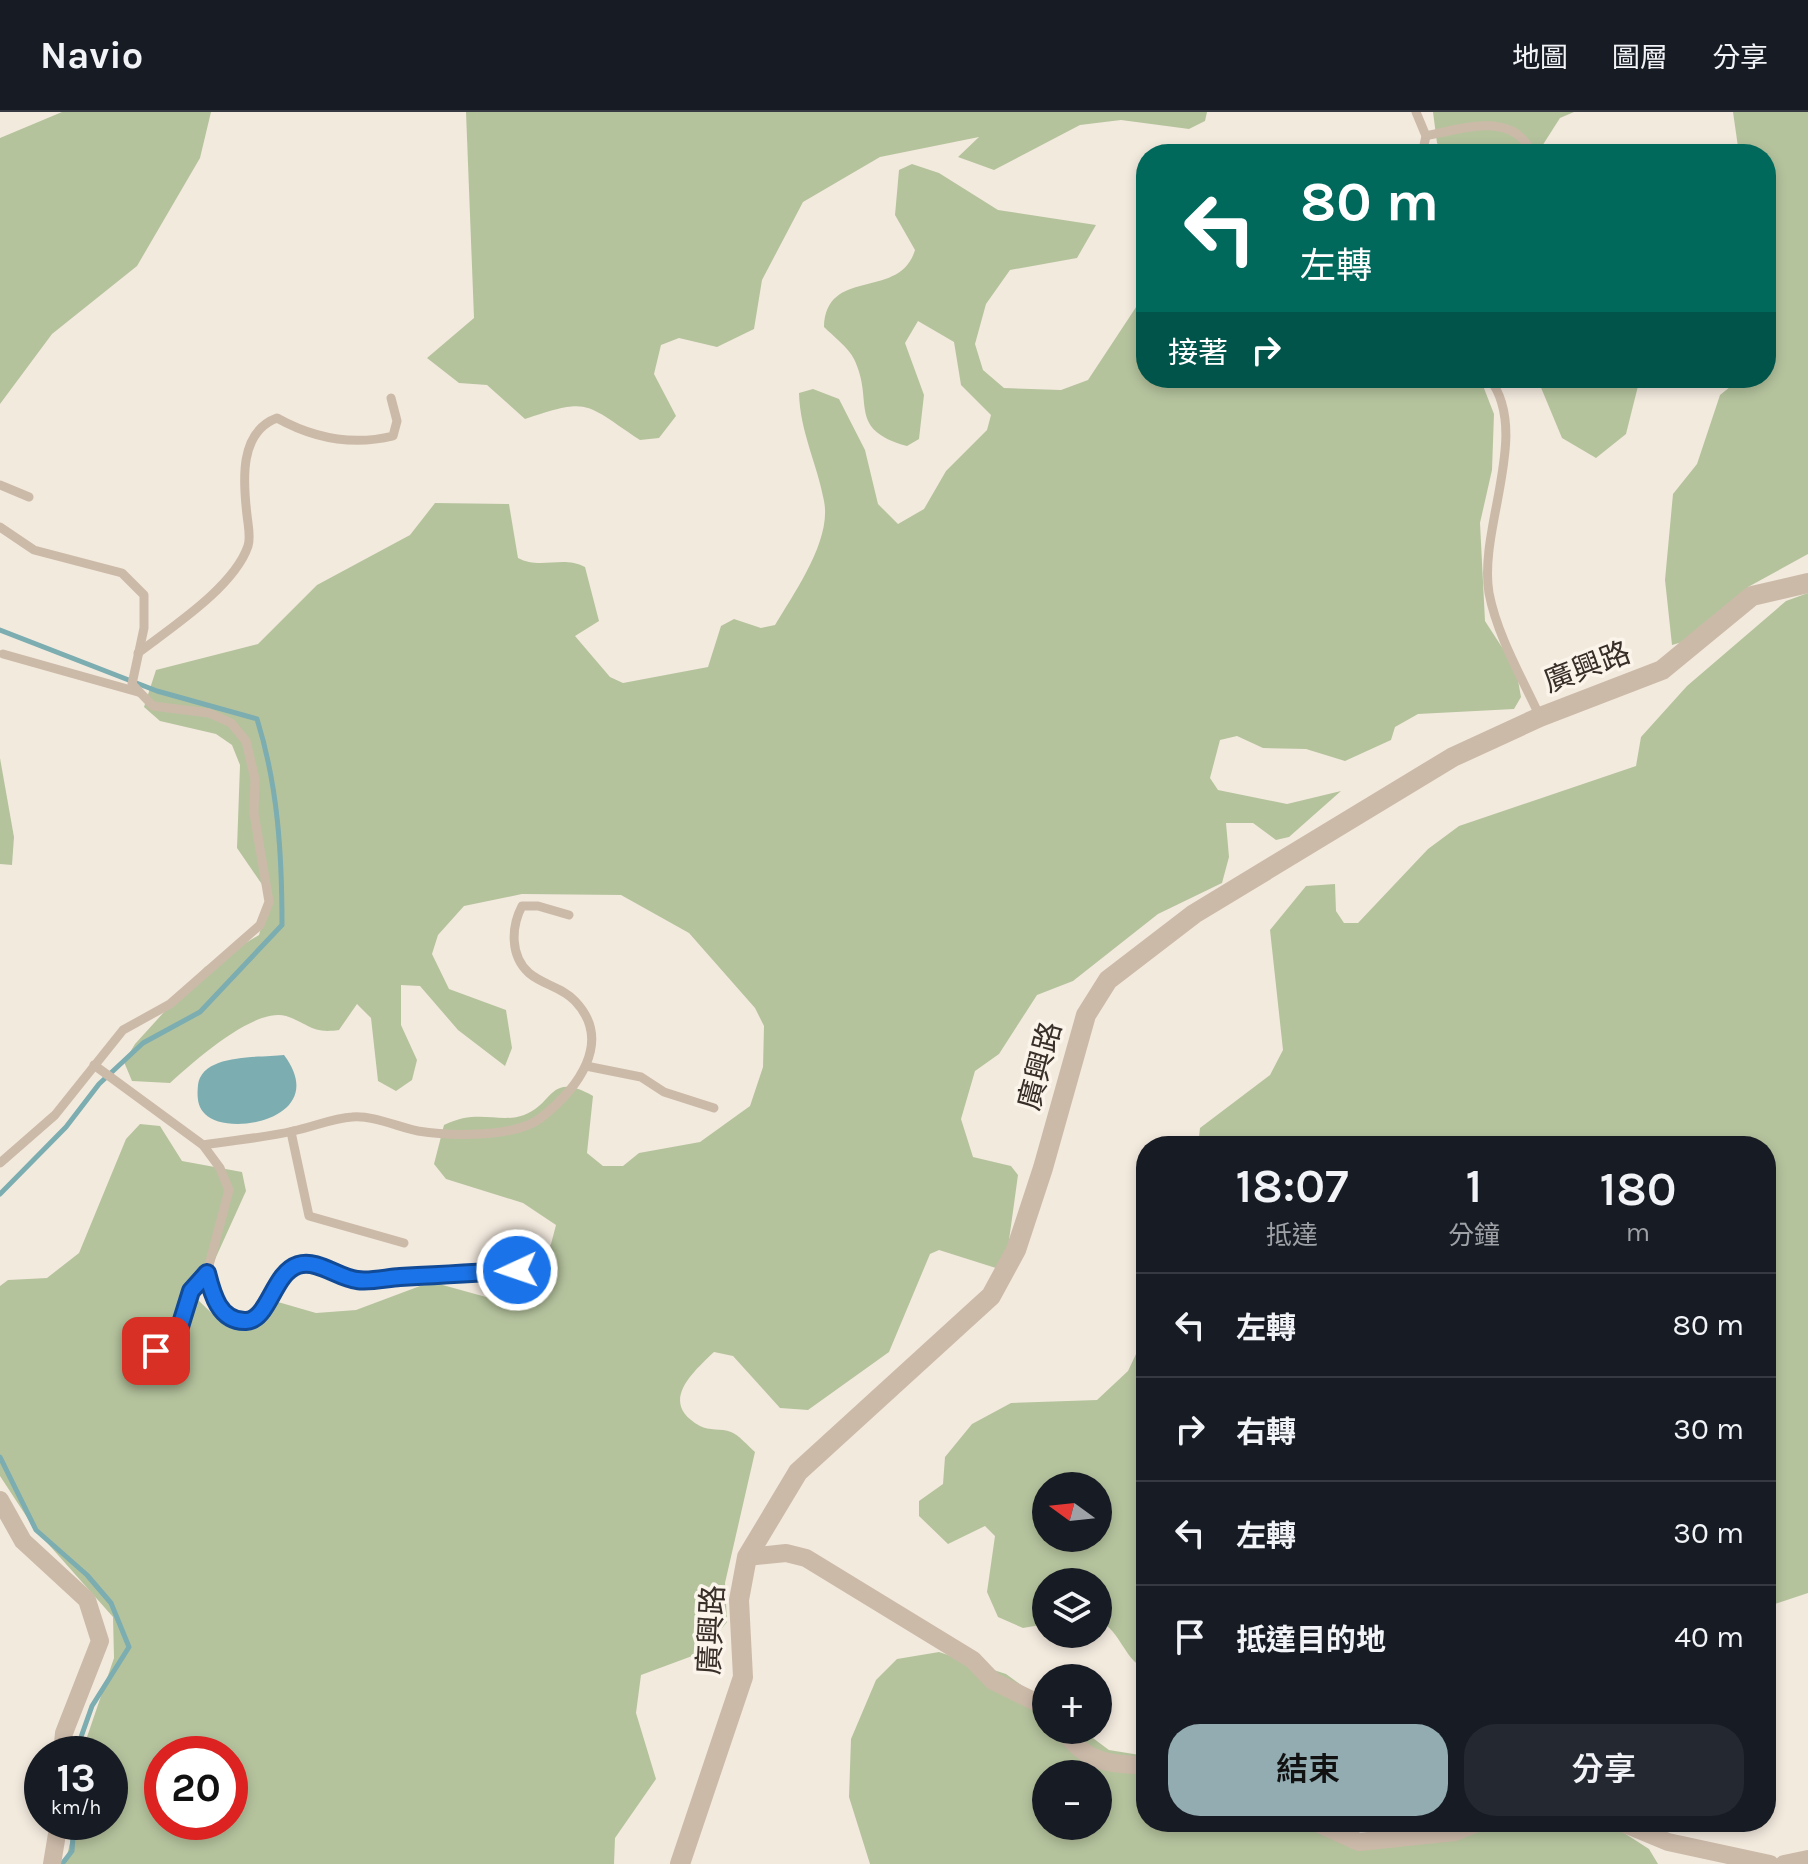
<!DOCTYPE html>
<html lang="zh-TW">
<meta charset="utf-8">
<style>
body{margin:0;font-family:Karla,"Noto Sans TC",sans-serif;background:#242831;color:#f1f3f6;height:100vh;display:flex;flex-direction:column;font-size:30px;white-space:nowrap}
*{box-sizing:border-box;margin:0}
p{font-size:26px;color:#9ea1a6}
.icon{flex:none;width:44px;height:44px;fill:none;stroke:currentColor;stroke-width:2;stroke-linecap:round;stroke-linejoin:round}
.map{position:relative;flex:1;overflow:hidden}
.details{position:absolute;left:1136px;top:1024px;width:640px;height:696px;display:flex;flex-direction:column;background:#171b24;border-radius:32px;box-shadow:0 4px 12px #0003}
.details>*{flex:none}
.top-card{position:absolute;left:1136px;top:32px;width:640px;height:244px;border-radius:32px;box-shadow:0 4px 12px #0003;background:#00695c;color:#fff;overflow:hidden}
.needle{width:52px;rotate:285deg}
.tools{position:absolute;left:1032px;top:1360px;display:grid;gap:16px}
.tools a{display:grid;place-items:center;width:80px;height:80px;border-radius:50%;background:#171b24;box-shadow:0 4px 12px #0003;font-size:40px}
.speed{position:absolute;left:24px;top:1624px;display:flex;gap:16px;font-size:40px;font-weight:700;text-align:center}
.speed>*{display:grid;place-content:center;width:104px;height:104px;border-radius:50%;background:#171b24;box-shadow:0 4px 12px #0003;line-height:1}
.speed small{font-size:20px;font-weight:400}
.speed .limit{border:12px solid #d22;background:#fff;color:#111}
.pin{position:absolute;display:grid;place-items:center;width:68px;height:68px;color:#fff;margin:-34px;border-radius:16px;box-shadow:0 4px 12px #0006}
.me{position:absolute;width:88px;margin:-44px;rotate:267deg;stroke-linejoin:round;filter:drop-shadow(0 0 6px #0008)}
.turn{display:flex;align-items:center;gap:28px;height:168px;padding:0 32px;font-size:36px}
.turn .icon{width:104px;height:104px;stroke-width:2.5}
.turn b{display:block;font-size:56px;line-height:68px}
.then{display:flex;align-items:center;height:76px;padding:0 32px;background:#0003;gap:16px;font-size:30px}
.eta{display:flex;justify-content:space-evenly;align-items:center;height:136px;text-align:center}
.eta b{font-size:48px;font-weight:600;line-height:56px}
.primary-button{display:flex;gap:16px;margin-top:auto;padding:16px 32px}
.primary-button a{flex:1;height:92px;border-radius:32px;background:#92acb1;color:#111;font-size:32px;font-weight:600;line-height:92px;text-align:center}
.primary-button a+a{background:#242831;color:#f1f3f6}
ul{padding:0;list-style:none}
li{display:flex;align-items:center;gap:24px;height:104px;padding:0 32px;border-top:2px solid #363941}
li div{flex:1}
li b{display:block;font-size:30px}
li em{font-style:normal}
header{display:flex;align-items:center;gap:48px;box-sizing:border-box;height:112px;padding:0 40px;background:#171b24;border-bottom:2px solid #363941}
header strong{font-size:38px}
nav{display:flex;gap:44px;margin-inline-start:auto;font-size:28px}
.map>svg:first-child{display:block}
.green{fill:#b5c39d;fill-rule:evenodd}
.water{fill:#7cadb1}
.lines{fill:none;stroke-linecap:round;stroke-linejoin:round}
.stream{stroke:#7cadb1;stroke-width:5}
.service{stroke:#ccbaa9;stroke-width:9}
.minor{stroke:#ccbaa9;stroke-width:18}
.tertiary{stroke:#ccbaa9;stroke-width:20}
.route-casing{stroke:#114b97;stroke-width:20}
.route{stroke:#1a73e8;stroke-width:14}
.labels{text-anchor:middle;stroke-width:7;stroke-linejoin:round;paint-order:stroke}
.street-label{font-size:30px;fill:#392f29;stroke:#faf4eb}
</style>
<header>
<strong>Navio</strong>
<nav><a>地圖</a><a>圖層</a><a>分享</a></nav>
</header>
<div class="map">
<svg width="1808" height="1752" viewBox="0 0 1808 1752">
<rect width="100%" height="100%" fill="#f3eade"/>
<g class="green">
<polygon points="62,0 211,0 200,46 137,154 52,222 0,292 0,26"/>
<path d="M 466,0 L 1207,0 L 1205,9 L 1189,17 L 1121,8 L 1080,13 L 994,58 L 958,45 L 979,25 L 880,45 L 803,90 L 762,168 L 754,217 L 717,235 L 679,226 L 661,233 L 654,262 L 676,304 L 659,326 L 640,328 C 584,291 590,285 525,307 L 487,273 L 459,271 L 427,246 L 474,206 Z"/>
<polygon points="1433,0 1574,0 1560,6 1537,42 1446,42 1437,31"/>
<path d="M 1733,0 L 1808,0 L 1808,442 L 1748,475 L 1700,525 L 1672,533 L 1665,468 L 1673,382 L 1697,352 L 1720,283 L 1741,266 L 1766,266 C 1766,246 1771,224 1766,205 L 1766,42 L 1739,42 Z"/>
<path d="M 912,52 L 939,61 L 998,98 L 1096,113 L 1077,146 L 1010,158 L 986,192 L 975,232 L 983,258 L 1004,276 L 1061,278 L 1088,268 L 1146,180 L 1146,266 L 1480,266 L 1494,302 L 1492,358 L 1480,411 L 1485,509 L 1516,557 L 1521,585 L 1514,597 L 1418,602 L 1395,615 L 1391,628 L 1345,649 L 1306,637 L 1263,636 L 1237,624 L 1220,628 L 1210,666 L 1218,678 L 1287,692 L 1341,679 L 1289,725 L 1276,728 L 1253,711 L 1226,711 L 1229,745 L 1222,771 L 1158,802 L 1073,869 L 1037,883 L 999,942 L 975,959 L 961,1007 L 973,1045 L 1011,1054 L 1018,1063 L 1006,1150 L 999,1157 L 939,1138 L 930,1142 L 889,1240 L 808,1298 L 780,1296 L 733,1244 L 714,1240 C 692,1261 658,1291 700,1314 C 709,1319 721,1316 731,1320 C 739,1323 748,1334 755,1340 L 725,1471 L 727,1510 L 703,1540 L 641,1563 L 636,1601 L 656,1667 L 615,1726 L 614,1752 L 65,1752 L 75,1710 L 110,1710 L 110,1642 L 85,1642 L 87,1625 L 114,1546 L 113,1505 L 34,1416 L 0,1364 L 0,1174 L 8,1168 L 47,1166 L 79,1141 L 126,1027 L 140,1012 L 160,1014 L 182,1049 L 242,1060 L 246,1079 L 197,1187 L 225,1214 L 245,1212 L 259,1196 L 278,1190 L 316,1201 L 356,1198 L 420,1174 L 439,1172 L 497,1188 L 516,1182 L 551,1132 L 556,1113 L 523,1091 L 446,1067 L 434,1052 L 444,1013 C 478,996 499,1012 524,1003 C 555,992 548,959 593,984 L 587,1041 L 603,1054 L 623,1054 L 639,1041 L 700,1030 L 750,994 L 763,955 L 764,914 L 755,896 L 689,821 L 621,783 L 522,782 L 464,794 L 438,823 L 432,842 L 449,877 L 506,898 L 512,936 L 505,954 L 458,918 L 420,874 L 401,873 L 401,913 L 417,948 L 412,968 L 396,979 L 378,969 L 371,906 L 357,892 L 339,918 C 311,922 310,912 286,904 C 254,895 193,950 170,971 L 132,969 L 124,950 L 135,932 L 205,855 L 259,823 L 270,784 L 237,736 L 240,653 L 232,633 L 216,622 L 160,609 L 144,595 L 156,558 L 258,532 L 317,473 L 410,423 L 435,391 L 509,392 L 518,446 C 540,458 563,443 585,455 L 599,509 L 575,524 L 610,565 L 623,571 L 708,555 L 721,514 L 734,507 L 761,516 L 775,513 C 794,481 832,428 824,389 C 817,351 800,320 799,281 L 813,277 L 839,287 L 865,338 L 878,392 L 898,412 L 924,397 L 946,359 L 987,318 L 991,303 L 961,273 L 954,230 L 918,209 L 905,231 L 924,283 L 919,327 L 907,334 C 846,317 875,290 854,247 C 848,235 833,224 824,215 C 826,154 900,189 915,138 L 895,103 L 899,58 ZM 162,1642 L 230,1642 L 230,1710 L 162,1710 Z"/>
<polygon points="1537,266 1640,266 1626,322 1596,346 1562,326"/>
<polygon points="1808,481 1808,1481 1766,1495 1766,1034 1198,1034 1200,1016 1270,963 1283,938 1270,818 1306,774 1335,772 1336,799 1344,811 1358,811 1428,737 1459,714 1636,654 1641,625 1687,574 1786,489"/>
<polygon points="0,646 14,725 12,753 0,752"/>
<path d="M 1146,1221 L 1146,1559 C 1120,1541 1124,1524 1098,1507 L 1098,1470 L 1046,1470 L 1046,1512 L 1023,1516 L 998,1505 L 987,1480 L 995,1424 L 985,1414 L 948,1432 L 919,1404 L 919,1389 L 943,1372 L 945,1345 L 972,1312 L 1011,1291 L 1097,1288 L 1128,1259 ZM 1046,1374 L 1098,1374 L 1098,1426 L 1046,1426 Z"/>
<path d="M 939,1540 L 1006,1562 L 1046,1591 L 1046,1618 L 1082,1618 L 1109,1638 L 1146,1644 L 1146,1710 L 1315,1710 L 1344,1729 L 1432,1716 L 1489,1719 L 1513,1710 L 1607,1710 L 1649,1737 L 1658,1752 L 870,1752 L 849,1685 L 851,1627 L 876,1568 L 897,1547 ZM 1046,1662 L 1098,1662 L 1098,1714 L 1046,1714 Z"/>
</g>
<path class="water" d="M 284,943 C 332,1007 227,1026 205,1002 C 197,995 197,983 198,973 C 202,941 260,946 284,943 Z"/>
<g class="lines">
<g class="stream">
<path d="M 0,518 L 157,579 L 257,607 C 278,674 282,743 282,813 L 200,900 L 143,931 L 99,972 L 66,1015 L 0,1082"/>
<polyline points="0,1345 36,1418 87,1463 111,1491 129,1535 92,1594 75,1642"/>
<polyline points="62,1752 72,1739 74,1710"/>
</g>
<g class="service">
<polyline points="1416,0 1426,24 1422,42"/>
<path d="M 1426,24 C 1467,15 1515,0 1532,42"/>
<path d="M 1489,266 C 1532,320 1478,416 1489,481 C 1497,523 1522,566 1540,605"/>
<polyline points="0,373 29,385"/>
<polyline points="0,415 34,438 122,461 144,483 144,516 132,572 153,594 209,601 231,611 246,629 255,667 254,701 269,790 260,813 170,892 123,918 55,1003 0,1051"/>
<path d="M 138,541 C 172,515 234,475 248,434 C 251,425 248,413 247,403 C 243,369 239,320 277,306 C 313,326 352,334 393,324 L 397,309 L 391,286"/>
<polyline points="3,542 138,580"/>
<polyline points="94,953 203,1033 220,1056 229,1078 207,1161 191,1179 178,1221 156,1239"/>
<polyline points="586,954 641,965 664,980 714,996"/>
<polyline points="291,1020 309,1104 404,1131"/>
<path d="M 203,1033 C 233,1028 264,1026 293,1019 C 313,1015 333,1006 352,1005 C 373,1003 398,1015 418,1019 C 449,1024 517,1026 542,1005 C 577,977 614,930 575,889 C 562,875 543,873 529,861 C 510,844 511,815 522,794 L 538,794 L 569,803"/>
<path d="M 207,1161 C 212,1181 219,1210 246,1209 C 271,1208 273,1161 298,1153 C 317,1147 338,1166 357,1168 C 370,1170 386,1166 400,1165 C 439,1163 478,1161 517,1158"/>
</g>
<g class="minor">
<polyline points="0,1388 23,1429 87,1488 100,1529 64,1621 62,1642"/>
<polyline points="747,1445 786,1441 806,1446 973,1548 993,1569 1046,1595"/>
<path d="M 1064,1618 C 1084,1650 1110,1653 1146,1653"/>
<polyline points="1315,1710 1359,1730 1455,1720 1480,1710"/>
<polyline points="1620,1710 1668,1730 1770,1752"/>
<polyline points="52,1752 59,1710"/>
<polyline points="1784,1752 1808,1747"/>
</g>
<polyline class="tertiary" points="680,1752 743,1565 739,1488 747,1445 798,1360 991,1184 1016,1138 1043,1056 1086,903 1108,868 1194,802 1453,645 1540,605 1662,558 1752,484 1808,471"/>
</g>
<g class="lines">
<defs>
<path id="route" d="M 156,1239 L 178,1221 L 191,1179 L 207,1161 C 212,1181 219,1210 246,1209 C 269,1208 273,1161 298,1153 C 318,1147 338,1166 357,1168 C 370,1170 386,1166 400,1165 C 439,1163 478,1161 517,1158"/>
</defs>
<use href="#route" class="route-casing"/>
<use href="#route" class="route"/>
</g>
<g class="labels">
<g class="street-label">
<text transform="translate(1587 555) rotate(-21)" y="10">廣興路</text>
<text transform="translate(1040 954) rotate(-75)" y="10">廣興路</text>
<text transform="translate(711 1518) rotate(-87)" y="10">廣興路</text>
</g>
</g>
</svg>
<div class="tools">
<a><svg class="needle" viewBox="-14 -14 28 28"><path d="M0-13l5 13h-10z" fill="#e53935"/><path d="M0 13l5-13h-10z" fill="#9ea1a6"/></svg></a>
<a><svg class="icon" aria-label="layers" viewBox="0 0 24 24"><path d="M12 4l9 5-9 5-9-5zM3 14l9 5 9-5"/></svg></a>
<a>+</a>
<a>−</a>
</div>
<div class="speed"><div>13<small>km/h</small></div><div class="limit">20</div></div>
<div class="pin" style="left:156px;top:1239px;background:#d93025"><svg class="icon" aria-label="arrive" viewBox="0 0 24 24"><path d="M6 21V4h12l-3 4 3 4H6"/></svg></div>
<svg class="me" style="left:517px;top:1158px" viewBox="-20 -20 40 40"><circle r="17" fill="#1a73e8" stroke="#fff" stroke-width="3"/><path d="M0-11L8 9 0 5-8 9z" fill="#fff"/></svg>
<div class="top-card">
<div class="turn"><svg class="icon" aria-label="left" viewBox="0 0 24 24"><path d="M17 20v-9H6M10 6l-5 5 5 5"/></svg><div><b>80 m</b>左轉</div></div>
<div class="then">接著<svg class="icon" aria-label="right" viewBox="0 0 24 24"><path d="M7 20v-9h11M14 6l5 5-5 5"/></svg></div>
</div>
<section class="details">
<div class="eta">
<div><b>18:07</b><p>抵達</p></div>
<div><b>1</b><p>分鐘</p></div>
<div><b>180</b><p>m</p></div>
</div>
<ul>
<li><svg class="icon" aria-label="left" viewBox="0 0 24 24"><path d="M17 20v-9H6M10 6l-5 5 5 5"/></svg><div><b>左轉</b></div><em>80 m</em></li>
<li><svg class="icon" aria-label="right" viewBox="0 0 24 24"><path d="M7 20v-9h11M14 6l5 5-5 5"/></svg><div><b>右轉</b></div><em>30 m</em></li>
<li><svg class="icon" aria-label="left" viewBox="0 0 24 24"><path d="M17 20v-9H6M10 6l-5 5 5 5"/></svg><div><b>左轉</b></div><em>30 m</em></li>
<li><svg class="icon" aria-label="arrive" viewBox="0 0 24 24"><path d="M6 21V4h12l-3 4 3 4H6"/></svg><div><b>抵達目的地</b></div><em>40 m</em></li>
</ul>
<div class="primary-button"><a>結束</a><a>分享</a></div>
</section>
</div>
